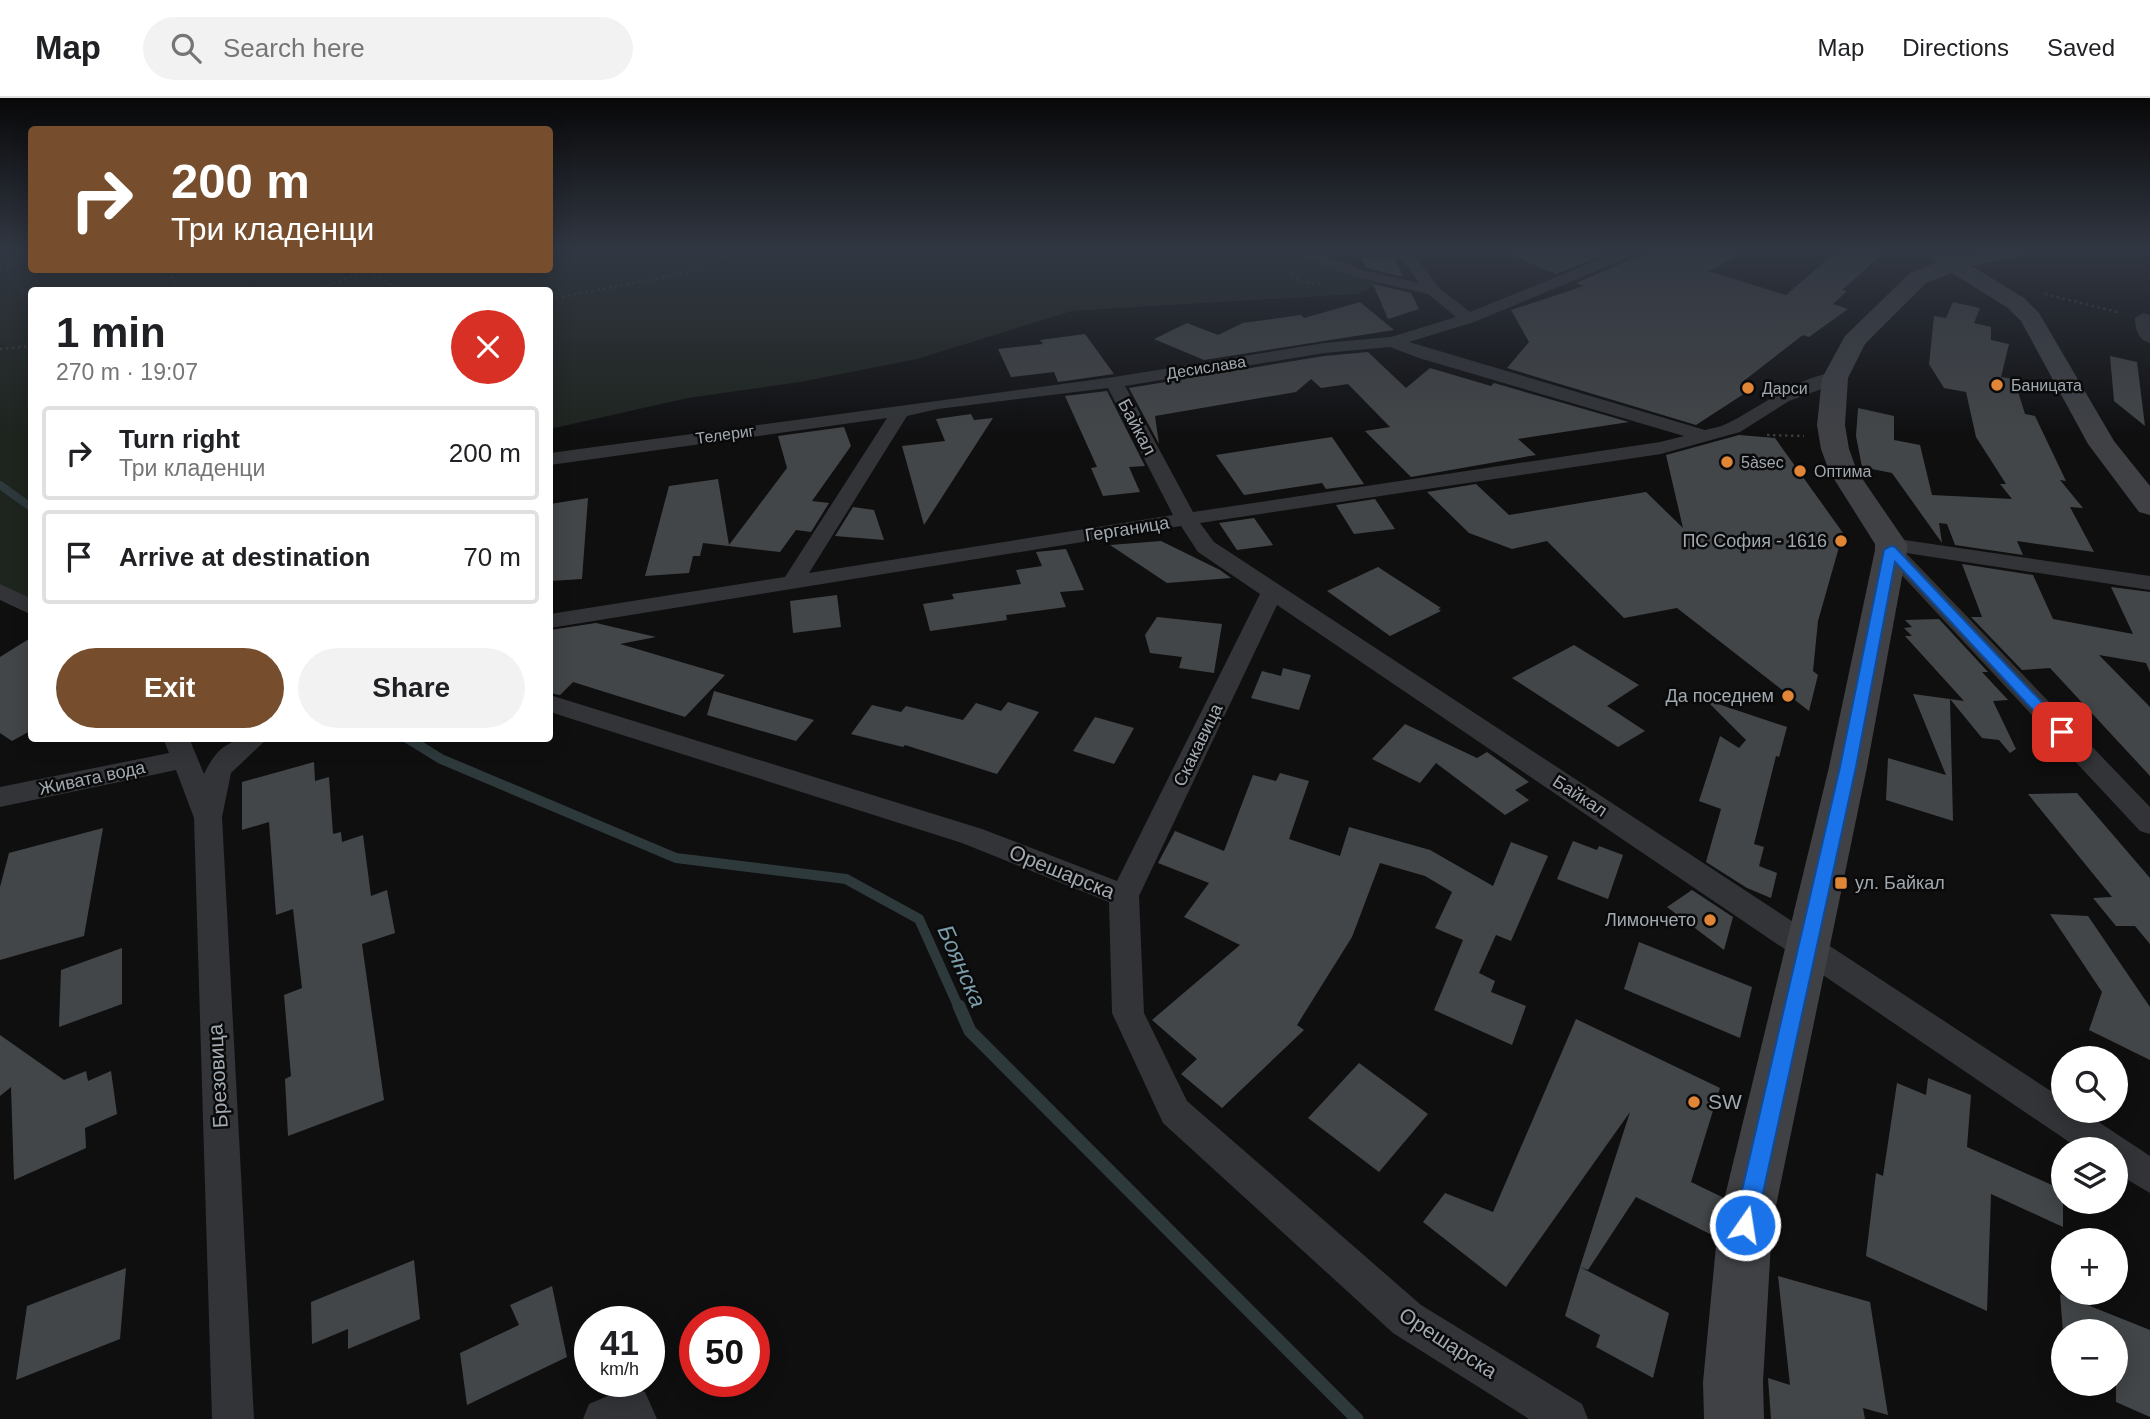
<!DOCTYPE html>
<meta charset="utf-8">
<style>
body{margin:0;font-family:Helvetica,sans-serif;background:#f2f2f2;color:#202124;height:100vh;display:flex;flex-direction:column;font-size:26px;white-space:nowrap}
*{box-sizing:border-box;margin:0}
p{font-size:23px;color:#757577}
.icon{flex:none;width:38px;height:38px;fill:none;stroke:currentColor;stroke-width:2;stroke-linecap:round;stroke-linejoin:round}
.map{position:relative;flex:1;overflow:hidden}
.side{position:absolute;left:28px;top:189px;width:525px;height:455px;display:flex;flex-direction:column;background:#fff;border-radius:7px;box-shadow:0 4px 18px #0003}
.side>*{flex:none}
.hud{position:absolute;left:28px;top:28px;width:525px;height:147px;border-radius:7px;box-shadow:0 4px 18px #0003;background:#774e2d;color:#fff;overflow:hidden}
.controls{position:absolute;left:2051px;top:948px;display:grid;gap:14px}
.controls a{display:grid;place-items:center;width:77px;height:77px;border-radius:50%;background:#fff;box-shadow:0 4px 18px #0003;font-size:35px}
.speed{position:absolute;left:574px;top:1208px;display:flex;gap:14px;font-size:35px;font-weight:700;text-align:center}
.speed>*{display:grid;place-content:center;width:91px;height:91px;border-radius:50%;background:#fff;box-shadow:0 4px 18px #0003;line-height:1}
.speed small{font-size:18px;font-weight:400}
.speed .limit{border:10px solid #d22;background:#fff;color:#111}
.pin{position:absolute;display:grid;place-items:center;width:60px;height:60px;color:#fff;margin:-30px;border-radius:14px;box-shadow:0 4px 10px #0006}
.me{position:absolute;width:77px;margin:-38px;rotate:13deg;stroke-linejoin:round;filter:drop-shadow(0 0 5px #0008)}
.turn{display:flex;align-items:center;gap:24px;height:147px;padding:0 28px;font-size:32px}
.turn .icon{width:91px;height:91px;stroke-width:2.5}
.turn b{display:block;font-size:49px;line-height:60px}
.round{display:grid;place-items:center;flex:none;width:74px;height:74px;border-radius:37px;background:#f2f2f2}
.head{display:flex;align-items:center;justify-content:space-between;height:119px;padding:0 28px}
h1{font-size:42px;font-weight:700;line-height:52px}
.button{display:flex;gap:14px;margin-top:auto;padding:14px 28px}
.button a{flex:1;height:80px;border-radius:42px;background:#774e2d;color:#fff;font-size:28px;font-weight:700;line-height:80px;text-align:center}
.button a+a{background:#f2f2f2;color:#202124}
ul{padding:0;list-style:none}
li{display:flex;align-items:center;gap:21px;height:94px;margin:0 14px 10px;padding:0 14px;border:4px solid #e0e0e0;border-radius:7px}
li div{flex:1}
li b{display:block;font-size:26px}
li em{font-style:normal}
header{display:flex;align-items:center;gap:42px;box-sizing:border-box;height:98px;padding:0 35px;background:#fff;border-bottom:2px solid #e0e0e0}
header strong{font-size:33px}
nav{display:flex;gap:38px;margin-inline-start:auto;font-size:24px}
.search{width:490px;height:63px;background:#f2f2f2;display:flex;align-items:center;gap:18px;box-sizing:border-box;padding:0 24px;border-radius:38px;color:#757577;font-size:26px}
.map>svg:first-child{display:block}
.green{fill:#1e241e}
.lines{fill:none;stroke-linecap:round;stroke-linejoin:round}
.stream-far2{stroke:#2e393c;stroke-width:8}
.stream-far1{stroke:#2e393c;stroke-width:10}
.stream{stroke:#2e393c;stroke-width:13}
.building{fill:#434648}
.path{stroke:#37393c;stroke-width:2.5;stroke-dasharray:2.5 3.5;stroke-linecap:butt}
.minor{fill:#323437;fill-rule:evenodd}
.tertiary{fill:#323437;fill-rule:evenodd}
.secondary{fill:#3f4145;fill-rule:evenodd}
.route{fill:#1a73e8;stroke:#114b97;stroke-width:2}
.poi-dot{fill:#e18637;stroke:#0a0a0b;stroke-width:2.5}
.labels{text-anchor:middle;stroke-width:5;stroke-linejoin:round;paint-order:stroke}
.far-street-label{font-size:16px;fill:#a1a9b0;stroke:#0a0a0b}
.far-poi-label{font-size:16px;fill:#a1a9b0;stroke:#0a0a0b;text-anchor:start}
.street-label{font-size:18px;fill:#a1a9b0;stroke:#0a0a0b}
.poi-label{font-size:18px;fill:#a1a9b0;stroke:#0a0a0b;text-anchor:end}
.near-street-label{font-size:21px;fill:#a1a9b0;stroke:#0a0a0b}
.near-poi-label{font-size:21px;fill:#a1a9b0;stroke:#0a0a0b;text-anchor:start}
.near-water-label{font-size:23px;font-style:italic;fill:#7a9ca9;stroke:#0a0a0b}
</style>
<header>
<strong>Map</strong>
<div class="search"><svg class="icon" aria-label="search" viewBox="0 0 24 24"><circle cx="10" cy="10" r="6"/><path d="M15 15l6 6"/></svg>Search here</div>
<nav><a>Map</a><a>Directions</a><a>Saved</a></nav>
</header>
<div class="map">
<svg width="2150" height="1321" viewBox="0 0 2150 1321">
<rect width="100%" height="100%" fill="#0f0f10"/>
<polygon class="green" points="0,152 31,152 32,172 550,172 550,152 1286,152 1377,186 1358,196 1072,213 917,261 800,284 688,300 550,331 550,192 32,192 31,510 0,493"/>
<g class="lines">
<polyline class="stream-far2" points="0,387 32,410"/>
<polyline class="stream-far1" points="407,640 441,661 676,760 846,781 919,821 959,910"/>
<polyline class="stream" points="959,908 970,933 1357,1321"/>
</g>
<g class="building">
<polygon points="1499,152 1615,152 1556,176"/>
<polygon points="1645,152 1750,152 1708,173 1786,197 1838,152 1887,152 1842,192 1847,193 1833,206 1848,211 1809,239 1803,237 1741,285 1753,290 1696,327 1507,270 1529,244 1511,212 1584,188 1576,185 1641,157"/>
<polygon points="1361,159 1394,159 1403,179 1366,170"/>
<polygon points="1373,186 1411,195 1419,211 1388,221"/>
<polygon points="1360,204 1394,232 1204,262 1154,241 1187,225 1218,237 1243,225 1301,217 1304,220"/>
<polygon points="1953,204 1980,210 1974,225 1991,229 1991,242 2009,246 2001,279 2014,281 2025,316 2035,318 2066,383 2060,382 2083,410 2070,409 2094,454 2017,443 2023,457 1955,447 1947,426 1939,425 1942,445 1892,375 1862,369 1856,338 1858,310 1894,318 1894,342 1920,347 1932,397 2012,401 2000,386 2006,386 1976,339 1966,294 1944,290 1929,266 1934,218 1946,220"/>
<polygon points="1085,236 1114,276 1058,284 1054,274 1011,279 998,251 1043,246 1040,242"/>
<polygon points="1368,254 1406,290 1430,270 1491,288 1494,285 1629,324 1518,341 1536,357 1411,379 1365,333 1390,329 1348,286 1321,290 1311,281 1296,294 1155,318 1159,346 1129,290 1324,258"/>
<polygon points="2110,258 2137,264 2145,328 2114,303"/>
<polygon points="1107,293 1145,368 1129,369 1140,394 1103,398 1091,370 1097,369 1065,298"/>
<polygon points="971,316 974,322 993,320 924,427 902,348 945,343 936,321"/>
<polygon points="844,329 851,348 812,403 829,405 811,434 796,432 780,454 703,445 700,458 693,458 689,475 645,478 669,388 718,381 729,447 787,370 778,338"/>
<polygon points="1739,337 1775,340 1843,435 1818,523 1813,573 1818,577 1809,613 1677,510 1624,520 1547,443 1512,451 1469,435 1427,394 1476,386 1509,417 1646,394 1683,430 1666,357"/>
<polygon points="1332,339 1364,386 1326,391 1322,385 1244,397 1216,357"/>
<polygon points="588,400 582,481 550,483 550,406"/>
<polygon points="1375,401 1395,431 1354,436 1336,407"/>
<polygon points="853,409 874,412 884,442 835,438"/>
<polygon points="1254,420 1273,447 1237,452 1219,425"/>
<polygon points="1161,443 1220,472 1231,480 1167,485 1110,447"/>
<polygon points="1066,451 1084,492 1060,494 1066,509 1006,517 1007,522 930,533 923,506 954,501 952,496 1021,486 1016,472 1042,468 1036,454"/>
<polygon points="1962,466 2033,477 2053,521 2133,536 2111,489 2150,494 2150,574 2146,565 2099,557 2150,609 2150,678 2050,570 2022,572 1971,519 1982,519"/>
<polygon points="1378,469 1441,510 1438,511 1441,513 1390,538 1327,493"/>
<polygon points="837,497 841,529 793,535 790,503"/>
<polygon points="1157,519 1222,526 1214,575 1179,570 1182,559 1150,555 1145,537"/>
<polygon points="1939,521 1988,574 1982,574 2008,602 1993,603 2016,651 2010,655 1999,642 1982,640 1950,601 1964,603 1905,538 1912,538 1904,530 1912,529 1905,522"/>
<polygon points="596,525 656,539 620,546 725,577 685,619 573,584 560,597 550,595 550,532"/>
<polygon points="32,539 32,632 12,643 0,635 0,559"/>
<polygon points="1574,547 1639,587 1607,608 1645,633 1618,649 1512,580"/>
<polygon points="1283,570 1311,577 1299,612 1251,600 1262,573 1281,578"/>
<polygon points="714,593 814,622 796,643 707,617"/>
<polygon points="1913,596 1950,601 1953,723 1886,702 1888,660 1946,677"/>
<polygon points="1706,602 1787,629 1779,659 1776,658 1754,746 1764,749 1759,768 1777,775 1771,800 1747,790 1706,764 1721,711 1699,703 1720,638 1739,650 1746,642"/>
<polygon points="1008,604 1039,614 997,676 905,647 903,649 851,636 872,607 901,614 906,608 963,622 976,605 1001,613"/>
<polygon points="1095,619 1134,630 1114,666 1073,653"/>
<polygon points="1405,626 1477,660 1487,654 1529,684 1515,692 1529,702 1505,717 1436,665 1420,685 1372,661"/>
<polygon points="314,664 315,683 329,679 333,736 341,734 342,744 363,737 371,798 387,792 395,835 362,846 384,1002 288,1038 285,981 291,978 284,897 302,890 293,811 276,817 269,724 242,732 242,684"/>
<polygon points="1280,675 1309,683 1289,741 1340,758 1349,729 1430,752 1493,788 1511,744 1548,758 1511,843 1496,837 1479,875 1495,883 1491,894 1526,908 1512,947 1434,912 1463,842 1435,830 1452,794 1425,778 1380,765 1352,839 1297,927 1304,932 1222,1010 1181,976 1197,961 1152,922 1240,847 1184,819 1209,785 1158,765 1175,733 1224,753 1253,677 1276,683"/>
<polygon points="2077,695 2150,780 2150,846 2135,828 2116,828 2093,800 2112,799 2028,696"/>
<polygon points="103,730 84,838 0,862 0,789 9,755"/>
<polygon points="1573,743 1597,752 1599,748 1623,757 1608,801 1557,781"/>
<polygon points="1692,792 1733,819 1724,852 1667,809"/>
<polygon points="2050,816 2088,818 2150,909 2150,962 2089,932 2102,894"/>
<polygon points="1639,844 1752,889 1740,940 1624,891"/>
<polygon points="122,850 122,906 59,929 61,872"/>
<polygon points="1576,921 1720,990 1691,1084 1722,1099 1714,1138 1636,1099 1588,1172 1580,1169 1630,1014 1506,1189 1423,1124 1445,1095 1493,1114"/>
<polygon points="0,937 64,982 86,973 88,983 111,973 117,1016 85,1030 86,1050 14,1082 11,989 0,998"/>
<polygon points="1359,965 1428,1016 1379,1074 1308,1020"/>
<polygon points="1928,980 1971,997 1967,1049 2063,1092 2063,1129 1991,1096 1987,1213 1866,1158 1876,1075 1883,1078 1897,985 1926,997"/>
<polygon points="414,1162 420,1221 348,1251 348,1231 312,1246 311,1204"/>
<polygon points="1580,1169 1669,1215 1653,1280 1596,1249 1600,1237 1565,1218"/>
<polygon points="126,1170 120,1241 16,1282 27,1208"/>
<polygon points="1778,1178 1870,1204 1888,1317 1863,1310 1865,1321 1771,1321 1768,1280 1790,1287"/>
<polygon points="552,1188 567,1259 467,1307 460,1255 519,1227 510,1207"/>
<polygon points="2060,1196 2150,1232 2150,1319 2116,1304 2116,1234 2063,1234"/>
</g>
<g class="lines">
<g class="path">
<polyline points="1228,152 1253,157 1279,167"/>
<polyline points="0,172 32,159"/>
<polyline points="168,172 176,185 173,192"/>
<polyline points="369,172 398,192"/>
<polyline points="1287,172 1301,184 1320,186"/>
<polyline points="316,192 368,172"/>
<polyline points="2045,196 2121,215"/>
<polyline points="550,201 686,175 741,152"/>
<polyline points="0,251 32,248"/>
<polyline points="1767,337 1804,338"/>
</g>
<g class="minor">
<path d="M 1291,152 L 1311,152 L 1362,172 L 1419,185 L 1395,152 L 1410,152 L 1439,190 L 1470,214 L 1622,152 L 1642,152 L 1640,155 L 1474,224 L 1409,244 L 1705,332 C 1712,330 1720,329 1726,326 C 1753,314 1811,269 1841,276 L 1844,280 L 1841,284 L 1789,303 L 1740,334 L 1661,356 L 1200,425 L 1214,444 L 2063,1001 L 2063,1013 L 2082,1013 L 2150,1058 L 2150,1095 L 2116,1075 L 2116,1052 L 2081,1052 L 1277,507 L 1139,798 L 1144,915 L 1187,1003 L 1421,1207 L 1582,1306 L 1588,1321 L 1529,1321 L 1393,1235 L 1163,1025 L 1112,915 L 1109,804 L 962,745 L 550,614 L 550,597 L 982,731 L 1117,783 L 1260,496 L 1198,454 L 1181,428 L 550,530 L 550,516 L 785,479 L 887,320 L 550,367 L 550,355 L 1114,279 L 1324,245 L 1391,239 L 1456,219 L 1428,196 L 1352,178 L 1293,155 ZM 1390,249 L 1419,260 L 1684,338 L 1660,344 L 1193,414 L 1125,288 L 1324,255 ZM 1108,290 L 1173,417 L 809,475 L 907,318 L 938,311 Z"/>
<path d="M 2143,215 L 2150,217 L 2150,245 C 2138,242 2135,231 2135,220 Z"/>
<polygon points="1891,440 2150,478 2150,492 1906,455 2150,709 2150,736 2140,733 1883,457 1880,446 1883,441"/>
<polygon points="0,486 32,501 32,517 0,502"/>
<path d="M 163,640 L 189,640 L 204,676 C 220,643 234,640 268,640 L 231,675 L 222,719 L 254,1321 L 212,1321 L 194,720 L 176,672 L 0,709 L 0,689 L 169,655 Z"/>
<polygon points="631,1288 645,1294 657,1321 583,1321 589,1306"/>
</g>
<polygon class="tertiary" points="1918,152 1941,152 1963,166 1960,170 1946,170"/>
<polygon class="secondary" points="1985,152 2033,152 2030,157 1972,168 2024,200 2039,215 2114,343 2150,388 2150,417 2139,414 2088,346 2021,223 2008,210 1952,175 1926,185 1865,246 1848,280 1845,327 1849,351 1857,373 1907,446 1907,452 1867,669 1772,1127 1763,1284 1764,1321 1704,1321 1703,1284 1718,1127 1829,669 1875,452 1875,446 1829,373 1821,351 1817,327 1822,280 1845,238 1910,175 1945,161"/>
</g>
<linearGradient id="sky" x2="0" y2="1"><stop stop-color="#080809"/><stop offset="0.45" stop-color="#313742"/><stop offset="1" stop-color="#313742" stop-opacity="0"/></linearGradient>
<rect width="2150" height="337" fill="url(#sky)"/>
<polygon class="route" points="1891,448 1895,449 2070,634 2068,638 2057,638 1895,464 1856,669 1756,1127 1753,1135 1745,1138 1737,1135 1734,1127 1840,669 1884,452"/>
<g class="poi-dot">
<circle cx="1997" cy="287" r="7"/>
<circle cx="1748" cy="290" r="7"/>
<circle cx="1727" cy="364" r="7"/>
<circle cx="1800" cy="373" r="7"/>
<circle cx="1841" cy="443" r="7"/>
<circle cx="1788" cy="598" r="7"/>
<rect x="1834" y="778" width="14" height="14" rx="3.5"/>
<circle cx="1710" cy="822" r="7"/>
<circle cx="1694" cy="1004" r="7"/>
</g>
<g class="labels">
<g class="far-street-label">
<text transform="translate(1206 269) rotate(-9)" y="6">Десислава</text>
<text transform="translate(725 336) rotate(-8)" y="6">Телериг</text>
</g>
<g class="far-poi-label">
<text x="2011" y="293">Баницата</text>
<text x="1762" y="296">Дарси</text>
<text x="1741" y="370">5àsec</text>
<text x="1814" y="379">Оптима</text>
</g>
<g class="street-label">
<text transform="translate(1137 329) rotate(62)" y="6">Байкал</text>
<text transform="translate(1127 431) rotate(-9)" y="6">Герганица</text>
<text transform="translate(1198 647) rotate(-64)" y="6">Скакавица</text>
<text transform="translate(92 680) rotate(-12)" y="6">Живата вода</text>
<text transform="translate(1580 698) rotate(33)" y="6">Байкал</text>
</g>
<g class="poi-label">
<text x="1827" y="449">ПС София - 1616</text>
<text x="1774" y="604">Да поседнем</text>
<text x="1855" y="791" text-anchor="start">ул. Байкал</text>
<text x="1696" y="828">Лимончето</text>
</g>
<g class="near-street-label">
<text transform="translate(1062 774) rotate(22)" y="7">Орешарска</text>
<text transform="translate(218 978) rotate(-93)" y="7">Брезовица</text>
<text transform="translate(1448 1245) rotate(33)" y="7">Орешарска</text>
</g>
<g class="near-poi-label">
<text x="1708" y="1011">SW</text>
</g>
<g class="near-water-label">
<text transform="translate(962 868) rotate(66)" y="8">Боянска</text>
</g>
</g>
</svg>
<div class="controls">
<a><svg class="icon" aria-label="search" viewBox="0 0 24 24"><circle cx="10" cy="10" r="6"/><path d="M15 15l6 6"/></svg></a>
<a><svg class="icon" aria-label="layers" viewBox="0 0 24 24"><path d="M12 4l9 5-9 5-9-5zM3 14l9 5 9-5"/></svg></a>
<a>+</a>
<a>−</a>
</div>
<div class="speed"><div>41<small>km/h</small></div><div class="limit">50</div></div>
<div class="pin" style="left:2062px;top:634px;background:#d93025"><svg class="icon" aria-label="arrive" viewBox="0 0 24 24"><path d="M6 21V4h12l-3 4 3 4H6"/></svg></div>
<svg class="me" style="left:1745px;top:1127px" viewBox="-20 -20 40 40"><circle r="17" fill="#1a73e8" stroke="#fff" stroke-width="3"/><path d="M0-11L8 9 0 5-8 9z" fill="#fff"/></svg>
<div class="hud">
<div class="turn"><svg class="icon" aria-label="right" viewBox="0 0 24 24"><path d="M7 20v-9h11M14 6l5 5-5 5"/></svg><div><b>200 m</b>Три кладенци</div></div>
</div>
<section class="side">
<div class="head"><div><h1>1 min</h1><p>270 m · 19:07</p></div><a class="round" style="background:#d93025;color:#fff"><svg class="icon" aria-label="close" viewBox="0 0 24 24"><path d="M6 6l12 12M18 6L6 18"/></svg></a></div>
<ul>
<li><svg class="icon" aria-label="right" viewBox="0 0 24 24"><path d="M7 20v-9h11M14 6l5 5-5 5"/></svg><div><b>Turn right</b><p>Три кладенци</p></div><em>200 m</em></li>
<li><svg class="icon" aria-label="arrive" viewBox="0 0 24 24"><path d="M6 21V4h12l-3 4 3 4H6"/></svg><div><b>Arrive at destination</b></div><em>70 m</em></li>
</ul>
<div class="button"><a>Exit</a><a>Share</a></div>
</section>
</div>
